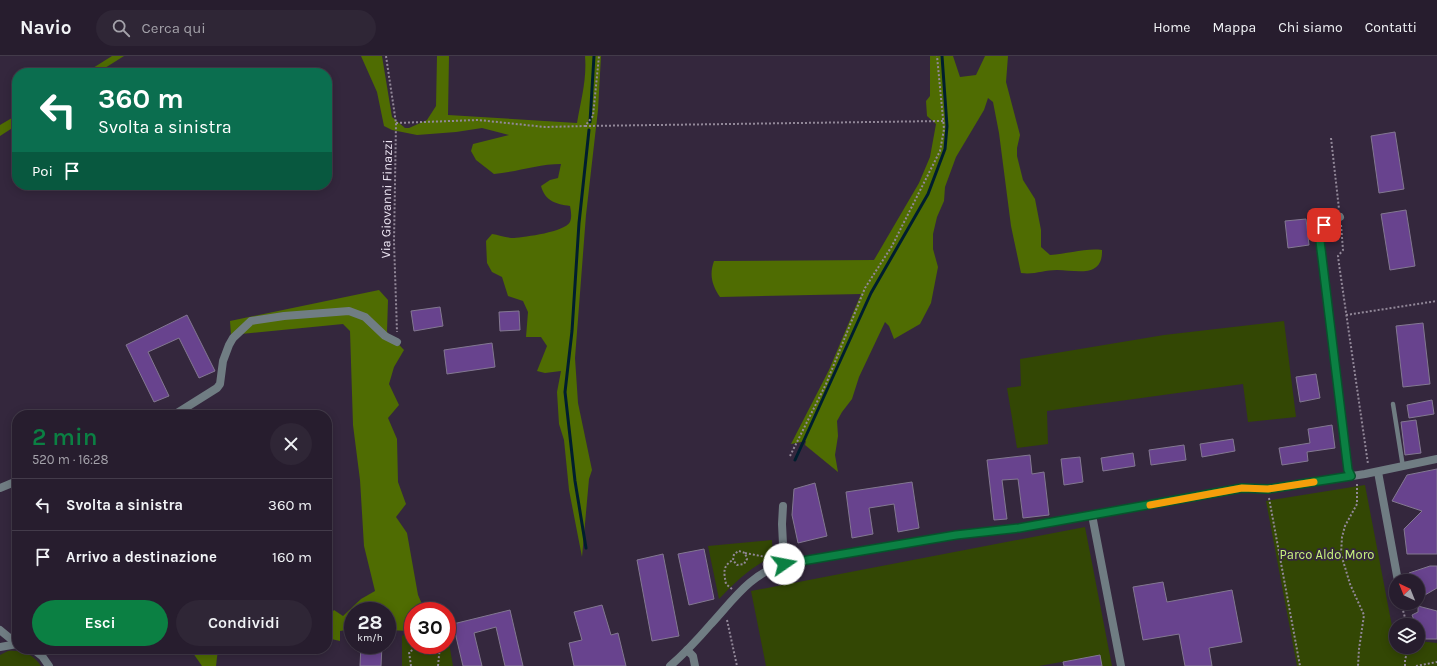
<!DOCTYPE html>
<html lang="it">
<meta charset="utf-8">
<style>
body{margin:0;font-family:Karla,sans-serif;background:#2f2636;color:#f1f3f6;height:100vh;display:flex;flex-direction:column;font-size:15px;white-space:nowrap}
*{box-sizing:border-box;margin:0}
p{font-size:13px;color:#a4a2aa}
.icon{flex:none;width:22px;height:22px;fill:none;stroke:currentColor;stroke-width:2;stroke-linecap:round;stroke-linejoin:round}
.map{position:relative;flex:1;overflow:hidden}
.side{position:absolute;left:12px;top:354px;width:320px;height:244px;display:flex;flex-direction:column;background:#271d2e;border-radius:16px;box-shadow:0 2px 10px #0003,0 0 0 1px #433b4a}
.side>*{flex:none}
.guide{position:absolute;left:12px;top:12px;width:320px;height:122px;border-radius:16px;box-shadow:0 2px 10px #0003,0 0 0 1px #433b4a;background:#0b6e4f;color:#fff;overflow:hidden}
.needle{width:26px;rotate:317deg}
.tools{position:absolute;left:1389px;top:518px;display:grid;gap:8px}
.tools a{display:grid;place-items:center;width:36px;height:36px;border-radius:50%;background:#271d2e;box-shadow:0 2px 10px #0003,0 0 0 1px #433b4a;font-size:20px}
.speed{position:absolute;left:344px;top:546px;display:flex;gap:8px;font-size:20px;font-weight:700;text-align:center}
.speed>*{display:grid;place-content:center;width:52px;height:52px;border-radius:50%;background:#271d2e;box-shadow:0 2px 10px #0003,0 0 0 1px #433b4a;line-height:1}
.speed small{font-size:10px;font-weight:400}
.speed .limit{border:6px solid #d22;background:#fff;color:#111}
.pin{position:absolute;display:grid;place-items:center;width:34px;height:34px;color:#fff;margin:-17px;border-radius:8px;box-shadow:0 2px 6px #0006}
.me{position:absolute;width:44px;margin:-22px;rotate:78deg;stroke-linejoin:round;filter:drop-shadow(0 0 3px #0008)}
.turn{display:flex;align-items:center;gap:14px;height:84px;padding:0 20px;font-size:18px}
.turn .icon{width:52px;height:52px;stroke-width:2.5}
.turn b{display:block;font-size:28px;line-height:34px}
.then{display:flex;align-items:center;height:38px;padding:0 20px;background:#0003;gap:8px;font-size:15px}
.round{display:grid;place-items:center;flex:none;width:42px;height:42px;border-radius:21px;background:#2f2636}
.overview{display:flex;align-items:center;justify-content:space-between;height:68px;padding:0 20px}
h1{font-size:24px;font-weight:600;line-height:30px;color:#0b8043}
.cta{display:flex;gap:8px;margin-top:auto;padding:8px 20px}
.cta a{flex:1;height:46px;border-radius:24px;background:#0b8043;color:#fff;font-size:16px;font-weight:600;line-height:46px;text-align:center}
.cta a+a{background:#2f2636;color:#f1f3f6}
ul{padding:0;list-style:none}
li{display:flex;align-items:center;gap:12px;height:52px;padding:0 20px;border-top:1px solid #433b4a}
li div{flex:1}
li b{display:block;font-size:15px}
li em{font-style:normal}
header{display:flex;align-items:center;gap:24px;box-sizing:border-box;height:56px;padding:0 20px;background:#271d2e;border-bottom:1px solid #433b4a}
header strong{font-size:19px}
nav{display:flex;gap:22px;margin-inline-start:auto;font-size:14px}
.search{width:280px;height:36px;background:#2f2636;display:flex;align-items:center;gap:10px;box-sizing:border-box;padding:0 14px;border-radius:22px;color:#a4a2aa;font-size:15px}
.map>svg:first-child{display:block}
.green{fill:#334704}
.forest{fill:#4f6c02}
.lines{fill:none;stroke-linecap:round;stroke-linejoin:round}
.stream{stroke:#001e2f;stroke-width:3}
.building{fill:#68438e;stroke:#837891}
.path{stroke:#928899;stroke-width:2;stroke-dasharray:2 2;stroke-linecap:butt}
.service{stroke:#707d83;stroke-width:4.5}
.minor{stroke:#707d83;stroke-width:8}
.tertiary{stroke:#707d83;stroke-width:8}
.route-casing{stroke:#07532c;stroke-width:10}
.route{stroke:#0b8043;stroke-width:7}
.slow{stroke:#f59e0b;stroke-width:7}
.labels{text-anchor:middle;stroke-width:3.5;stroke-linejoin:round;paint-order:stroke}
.street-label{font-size:13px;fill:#ece4f2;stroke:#34273d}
.park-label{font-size:13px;fill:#c9f47e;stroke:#34273d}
</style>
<header>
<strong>Navio</strong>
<div class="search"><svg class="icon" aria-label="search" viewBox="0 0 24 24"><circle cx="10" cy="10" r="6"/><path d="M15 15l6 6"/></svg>Cerca qui</div>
<nav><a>Home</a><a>Mappa</a><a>Chi siamo</a><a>Contatti</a></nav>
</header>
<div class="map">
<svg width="1437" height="610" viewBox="0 0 1437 610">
<rect width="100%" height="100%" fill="#34273d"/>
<g class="green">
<polygon points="1284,265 1296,361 1248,366 1243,328 1047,355 1048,388 1017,392 1007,332 1021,330 1020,303 1164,279"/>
<polygon points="1365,429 1396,591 1418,591 1418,585 1437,587 1437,610 1297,610 1266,445"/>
<polygon points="1085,471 1112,610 1102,610 1100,599 1039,610 766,610 751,535"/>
<path d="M 772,484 L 773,500 C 751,511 736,525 719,543 L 708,490 Z"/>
<polygon points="413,572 413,589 447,589 447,575 453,610 402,610 402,580"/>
<path d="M 8,595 C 22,594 33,598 41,610 L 0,610 L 0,599 Z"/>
</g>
<g class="forest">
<polygon points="112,0 124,0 97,17 85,17"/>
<path d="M 361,0 L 382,0 L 392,61 L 405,72 L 409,72 L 427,64 L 436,50 L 437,0 L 449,0 L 448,59 L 577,67 C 581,44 587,23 585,0 L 601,0 L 598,54 L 586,159 L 575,302 L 578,347 L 592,414 L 589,423 L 582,501 L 569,434 L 564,384 L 559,368 L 557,336 L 561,315 L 545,317 L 537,315 L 547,290 L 541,281 L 526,281 L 528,256 L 523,245 L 508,240 L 502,221 L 492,216 L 487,207 L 486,185 L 492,178 C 499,179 507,182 514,182 C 525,181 565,176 570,166 C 572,161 571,155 570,150 C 556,148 545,145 541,130 L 550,124 L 558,122 L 561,108 C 538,108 517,116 494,118 L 476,104 L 471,95 L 473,88 L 509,79 L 482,72 L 456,76 L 417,79 L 392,74 L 384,70 L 377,36 Z"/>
<path d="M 930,0 L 953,0 L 960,21 L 976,19 L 985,0 L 1008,0 L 1006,26 L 1020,79 L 1017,92 L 1017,100 L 1023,124 L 1035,143 L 1041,174 L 1041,191 L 1050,199 C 1068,198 1085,192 1102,194 C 1103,223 1075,214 1057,214 C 1044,214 1034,219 1021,217 L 1011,170 L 999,77 L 993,46 L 988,42 L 984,54 L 956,101 L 945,131 L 944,145 L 937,161 L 933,178 L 933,193 L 938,211 L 931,247 L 920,268 L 894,283 L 889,270 L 885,266 L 859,321 L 852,343 L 842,356 L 837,365 L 838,380 L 835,399 L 838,416 L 805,389 L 806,385 L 791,388 L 829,314 L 861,238 L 720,241 C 712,229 709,219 714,205 L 874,204 L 919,127 L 930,101 L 936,68 L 927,60 L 926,45 L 930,40 Z"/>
<polygon points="17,59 17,69 0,80 0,69"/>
<polygon points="379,234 388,244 387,276 404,294 394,311 389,328 399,349 388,362 397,383 398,426 406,448 396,461 407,477 418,539 425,555 413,555 413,572 409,575 387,574 387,555 353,555 353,573 340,575 340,585 327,582 327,562 334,554 343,560 361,543 375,535 364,490 360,424 353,369 350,275 343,268 231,279 230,265"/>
<polygon points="195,593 218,593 216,610 202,610 193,597"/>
</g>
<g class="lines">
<g class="stream">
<polyline points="590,66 594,0"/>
<polyline points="795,404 871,237 928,138 945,93 947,70 942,0"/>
<polyline points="586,492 575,425 565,336 572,275 579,167 589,74"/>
</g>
</g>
<g class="building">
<polygon points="1395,76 1404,133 1379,137 1371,80"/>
<polygon points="1406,154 1415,210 1390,214 1381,158"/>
<polygon points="1306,163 1309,189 1288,192 1285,165"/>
<polygon points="440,251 443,270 414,275 411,255"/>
<polygon points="519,255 520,274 500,275 499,256"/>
<polygon points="187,259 215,315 199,322 179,282 148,296 169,340 154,346 126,289"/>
<polygon points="1423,267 1430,328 1403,331 1396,270"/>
<polygon points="492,287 495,311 447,318 444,294"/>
<polygon points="1316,318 1320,342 1300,346 1296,321"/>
<polygon points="1432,344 1434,358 1409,362 1407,349"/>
<polygon points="1416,364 1421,397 1405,399 1401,366"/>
<polygon points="1332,369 1335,392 1307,396 1308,405 1282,409 1279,392 1310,387 1308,373"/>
<polygon points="1233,383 1235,395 1202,401 1200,388"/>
<polygon points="1184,389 1186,404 1151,409 1149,394"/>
<polygon points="1133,397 1135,410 1103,415 1101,402"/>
<polygon points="1030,399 1032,418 1044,416 1049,459 1023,462 1018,423 1002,424 1007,463 994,464 987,404"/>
<polygon points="1080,401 1083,426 1064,429 1061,403"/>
<polygon points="1437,413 1437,498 1407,498 1404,473 1422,455 1392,445 1407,419"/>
<polygon points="912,426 919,472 898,476 894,448 869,452 873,478 852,482 846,436"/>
<polygon points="815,427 827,480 798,487 792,459 794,433"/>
<polygon points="704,493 714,543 689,549 678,498"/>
<polygon points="663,498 679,580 652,585 637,504"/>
<polygon points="1430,510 1437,510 1437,532 1418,543 1418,525 1411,525 1409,517"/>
<polygon points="1163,526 1167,546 1232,534 1242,586 1209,592 1212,610 1185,610 1179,578 1143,584 1133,531"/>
<polygon points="602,549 611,579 618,577 626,610 574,610 569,587 582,584 574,556"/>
<polygon points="1418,550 1437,555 1437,583 1421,583 1418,569 1416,569 1412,559 1418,556"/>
<polygon points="510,554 523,610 505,610 496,571 474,577 482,610 463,610 453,568"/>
<polygon points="361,589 382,589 381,610 360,610"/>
<polygon points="1100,599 1102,610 1064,610 1063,606"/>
</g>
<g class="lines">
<g class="path">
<polyline points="386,0 396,67 394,186 397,276"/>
<polyline points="396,67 478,64 545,71 585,70 593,60 599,0"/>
<polyline points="585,70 943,65"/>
<polyline points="1331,82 1339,153"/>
<polyline points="1341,169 1343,194 1338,200 1339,208 1368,408"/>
<polyline points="1346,259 1437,245"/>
<polyline points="790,400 826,328 865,232 892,190 940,95 944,73 937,0"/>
<polyline points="1357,428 1357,448 1345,470 1342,481 1341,498 1350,528 1364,559 1359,593 1358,610"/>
<polyline points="1269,442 1300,610"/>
<polygon points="739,495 745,497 747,503 744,508 737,509 733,504 734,498"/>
<polyline points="745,497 766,501 770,505"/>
<path d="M 732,533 L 726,528 C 724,517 722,510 733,504"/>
<polyline points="1401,547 1407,569"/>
<polyline points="727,564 737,610"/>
<polyline points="411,610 409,596 422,589"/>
<polyline points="438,610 440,589"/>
<polyline points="1405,610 1405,603 1410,591"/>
<polyline points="1416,610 1437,606"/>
</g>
<polyline class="service" points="1393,348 1403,411"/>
<g class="minor">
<polyline points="1340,161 1324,169 1320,185 1348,414 1351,420"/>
<polyline points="174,359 217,332 220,328 223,305 229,289 233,282 251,265 284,260 349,255 365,261 385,280 397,286"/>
<polyline points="1378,416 1398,525"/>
<polyline points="0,432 17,425"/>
<polyline points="783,450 782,468 784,508"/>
<polyline points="1092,459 1121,610"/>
<polyline points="687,594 693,600 695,610"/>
<path d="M 670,610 C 685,597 698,583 711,568 C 734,543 750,518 784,508 L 956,479 L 1019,472 L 1242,432 L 1268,433 L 1365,418 L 1437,403"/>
</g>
<g class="tertiary">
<polyline points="0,574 17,588"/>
<polyline points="0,591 17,588"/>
<polyline points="33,593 42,600 49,610"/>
</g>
</g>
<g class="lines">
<defs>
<polyline id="route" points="784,508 956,479 1019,472 1242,432 1268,433 1351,420 1348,414 1320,185 1324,169"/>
</defs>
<use href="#route" class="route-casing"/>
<use href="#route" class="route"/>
<polyline class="slow" points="1150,449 1242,432 1268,433 1314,426"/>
</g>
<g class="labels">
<g class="street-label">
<text transform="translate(386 143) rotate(-89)" y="5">Via Giovanni Finazzi</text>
</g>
<g class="park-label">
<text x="1327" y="503">Parco Aldo Moro</text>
</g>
</g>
</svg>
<div class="tools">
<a><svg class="needle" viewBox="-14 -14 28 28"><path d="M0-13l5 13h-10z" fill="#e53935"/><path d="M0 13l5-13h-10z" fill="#a4a2aa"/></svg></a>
<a><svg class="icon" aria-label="layers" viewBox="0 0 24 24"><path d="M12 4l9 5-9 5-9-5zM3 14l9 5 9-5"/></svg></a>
</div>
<div class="speed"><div>28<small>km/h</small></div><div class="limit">30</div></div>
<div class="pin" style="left:1324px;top:169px;background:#d93025"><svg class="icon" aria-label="arrive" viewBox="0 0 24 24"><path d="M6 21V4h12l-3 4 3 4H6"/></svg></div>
<svg class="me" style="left:784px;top:508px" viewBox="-20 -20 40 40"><circle r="19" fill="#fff"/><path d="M0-13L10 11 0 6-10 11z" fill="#0b8043"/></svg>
<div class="guide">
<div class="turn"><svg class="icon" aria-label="left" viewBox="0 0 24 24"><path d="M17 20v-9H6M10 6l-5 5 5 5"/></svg><div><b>360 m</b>Svolta a sinistra</div></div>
<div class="then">Poi<svg class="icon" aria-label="arrive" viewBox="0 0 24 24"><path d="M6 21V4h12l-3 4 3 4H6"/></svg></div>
</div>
<section class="side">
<div class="overview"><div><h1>2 min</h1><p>520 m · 16:28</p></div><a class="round"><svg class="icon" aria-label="close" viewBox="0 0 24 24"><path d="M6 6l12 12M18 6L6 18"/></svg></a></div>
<ul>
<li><svg class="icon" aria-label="left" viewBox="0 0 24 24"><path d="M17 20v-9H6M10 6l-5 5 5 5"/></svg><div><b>Svolta a sinistra</b></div><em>360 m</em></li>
<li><svg class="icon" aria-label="arrive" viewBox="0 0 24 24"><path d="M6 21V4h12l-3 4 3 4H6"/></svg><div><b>Arrivo a destinazione</b></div><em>160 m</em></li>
</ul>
<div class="cta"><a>Esci</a><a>Condividi</a></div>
</section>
</div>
